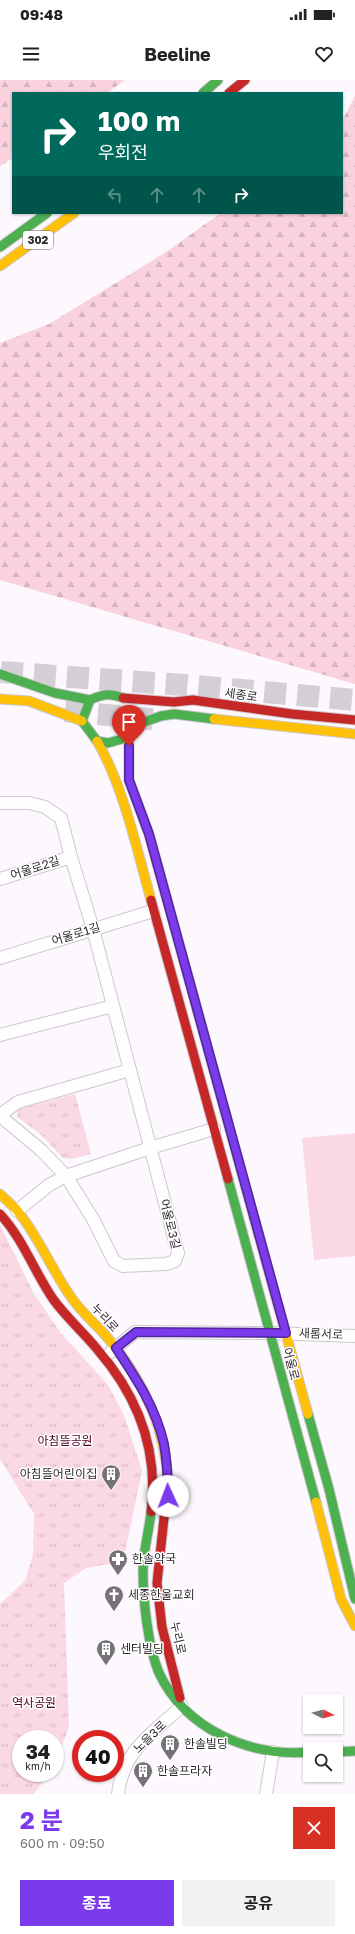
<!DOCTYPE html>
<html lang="ko">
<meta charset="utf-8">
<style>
body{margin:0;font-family:"Golos Text","Noto Sans KR",sans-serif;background:#f2f2f2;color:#222;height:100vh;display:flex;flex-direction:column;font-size:15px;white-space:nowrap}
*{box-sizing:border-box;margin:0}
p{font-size:13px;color:#767676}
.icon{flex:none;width:22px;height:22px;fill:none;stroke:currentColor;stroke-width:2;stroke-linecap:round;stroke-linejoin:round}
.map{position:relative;height:1714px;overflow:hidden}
.panel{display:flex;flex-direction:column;background:#fff;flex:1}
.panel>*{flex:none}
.guide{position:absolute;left:12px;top:12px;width:331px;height:122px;border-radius:0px;box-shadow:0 1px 3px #0004;background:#00695c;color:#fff;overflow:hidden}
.needle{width:26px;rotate:96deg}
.buttons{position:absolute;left:303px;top:1614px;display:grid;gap:8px}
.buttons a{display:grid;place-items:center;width:40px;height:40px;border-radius:0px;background:#fff;box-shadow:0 1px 3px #0004;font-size:20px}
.speed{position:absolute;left:12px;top:1650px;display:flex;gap:8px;font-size:20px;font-weight:700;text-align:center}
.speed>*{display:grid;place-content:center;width:52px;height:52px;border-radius:50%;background:#fff;box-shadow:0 1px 3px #0004;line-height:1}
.speed small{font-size:10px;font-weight:400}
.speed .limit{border:6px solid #d22;background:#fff;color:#111}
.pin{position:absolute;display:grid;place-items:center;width:34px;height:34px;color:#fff;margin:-41px -17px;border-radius:50% 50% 50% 0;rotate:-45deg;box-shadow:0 0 4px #0007}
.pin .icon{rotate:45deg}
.me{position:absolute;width:44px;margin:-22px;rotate:358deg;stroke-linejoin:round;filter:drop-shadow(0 0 3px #0008)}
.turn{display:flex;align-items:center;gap:14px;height:84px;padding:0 20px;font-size:18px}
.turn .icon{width:52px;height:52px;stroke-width:2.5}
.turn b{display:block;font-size:28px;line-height:34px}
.lanes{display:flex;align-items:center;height:38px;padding:0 20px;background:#0003;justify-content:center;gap:20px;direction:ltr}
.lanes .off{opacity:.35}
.round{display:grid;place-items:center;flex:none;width:42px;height:42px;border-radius:0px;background:#f2f2f2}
.headline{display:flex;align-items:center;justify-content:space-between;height:68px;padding:0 20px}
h1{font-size:24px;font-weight:700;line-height:30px;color:#7c3aed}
.primary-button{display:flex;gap:8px;margin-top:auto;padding:8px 20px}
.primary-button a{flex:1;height:46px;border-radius:0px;background:#7c3aed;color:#fff;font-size:16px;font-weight:700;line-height:46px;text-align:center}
.primary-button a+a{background:#f2f2f2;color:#222}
.status{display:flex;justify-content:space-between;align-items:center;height:28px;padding:0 20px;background:#fff;direction:ltr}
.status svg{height:11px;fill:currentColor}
header{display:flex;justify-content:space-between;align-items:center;height:52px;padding:0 20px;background:#fff;font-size:18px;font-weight:700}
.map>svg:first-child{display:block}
.forest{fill:url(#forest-firs)}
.park{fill:url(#park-tufts)}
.pitch{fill:#fad9e4}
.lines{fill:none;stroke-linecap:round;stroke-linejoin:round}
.highway-tunnel{stroke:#d3cfd4;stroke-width:22;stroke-dasharray:22 11;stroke-linecap:butt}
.street-casing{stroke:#cdc8ce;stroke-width:14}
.fast-casing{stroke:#cdc8ce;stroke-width:11}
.slow-casing{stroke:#cdc8ce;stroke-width:11}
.jam-casing{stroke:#cdc8ce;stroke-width:11}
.street{stroke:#fffeff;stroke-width:12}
.fast{stroke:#4caf50;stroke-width:9}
.slow{stroke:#ffc107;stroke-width:9}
.jam{stroke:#c62828;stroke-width:9}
.route-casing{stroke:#51269a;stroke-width:10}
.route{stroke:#7c3aed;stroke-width:7}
.labels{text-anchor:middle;stroke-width:3;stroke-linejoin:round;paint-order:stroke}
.shield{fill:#fff;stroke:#6e6a6e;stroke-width:1}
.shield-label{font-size:11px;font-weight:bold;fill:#302a30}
.street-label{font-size:12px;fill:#302a30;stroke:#fff}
.park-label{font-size:12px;fill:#520227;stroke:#fff}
.poi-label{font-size:12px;fill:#302a30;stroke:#fff;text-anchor:start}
</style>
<div class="status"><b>09:48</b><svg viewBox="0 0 49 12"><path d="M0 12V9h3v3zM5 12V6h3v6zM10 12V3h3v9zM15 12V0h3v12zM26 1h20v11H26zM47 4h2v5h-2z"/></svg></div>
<header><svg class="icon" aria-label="menu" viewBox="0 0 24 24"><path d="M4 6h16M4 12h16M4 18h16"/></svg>Beeline<svg class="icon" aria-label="heart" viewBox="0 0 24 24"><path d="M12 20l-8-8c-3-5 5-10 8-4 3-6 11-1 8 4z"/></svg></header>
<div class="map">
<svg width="355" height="1714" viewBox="0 0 355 1714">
<defs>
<pattern id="forest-firs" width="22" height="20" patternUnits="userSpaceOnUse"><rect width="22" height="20" fill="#f9d2de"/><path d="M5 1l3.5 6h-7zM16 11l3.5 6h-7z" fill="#d6b4bf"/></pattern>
<pattern id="park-tufts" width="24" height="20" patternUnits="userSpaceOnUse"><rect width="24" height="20" fill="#fad9e4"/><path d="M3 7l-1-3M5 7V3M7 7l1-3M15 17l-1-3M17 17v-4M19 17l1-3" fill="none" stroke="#d7bac4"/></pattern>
</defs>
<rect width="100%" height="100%" fill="#fcf8fd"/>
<g class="forest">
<polygon points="0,0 125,0 107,13 13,13 13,78 0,86"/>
<polygon points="355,16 355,604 0,500 0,263 49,244 163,174 221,133 342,133 342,41"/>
</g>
<g class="park">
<polygon points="75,1014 91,1074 71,1079 63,1078 39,1053 17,1037 18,1029"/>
<polygon points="0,1145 34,1214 61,1253 108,1305 124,1335 142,1391 123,1482 86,1488 64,1503 69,1647 55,1684 55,1659 21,1659 21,1693 49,1693 34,1714 0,1714 0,1524 25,1501 33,1474 34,1434 0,1379"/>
</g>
<polygon class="pitch" points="355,1053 355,1176 314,1180 302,1058"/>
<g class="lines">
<g class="highway-tunnel">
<polyline points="1,592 184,605 355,620"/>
<polyline points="65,631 160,640"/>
</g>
<defs>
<g id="street">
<polyline points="0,723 29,723 45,727 61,738 71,777 93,849 178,1173 175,1181 166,1184 123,1186 114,1181 93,1139 66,1096 41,1070 0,1036"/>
<polyline points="0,799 71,777"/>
<polyline points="0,878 153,831"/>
<polyline points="0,955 113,926"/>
<polyline points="0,1035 18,1022 130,990"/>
<polyline points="17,1131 49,1105 66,1096 150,1068 214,1049"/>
<polyline points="111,1272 135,1252 270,1253 355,1256"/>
<path d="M 118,1714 C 123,1670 152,1654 182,1626"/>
<polyline points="266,1714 273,1672"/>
</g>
<g id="fast">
<polyline points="203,13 218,0"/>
<polyline points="0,167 47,133"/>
<polyline points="0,594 55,613 90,620"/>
<path d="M 123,618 C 110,613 103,614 90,620 L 82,641 L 97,661 L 108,663 L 129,657 L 136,645 L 161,636 L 174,634 L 214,639"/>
<polyline points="197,929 259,1156"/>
<polyline points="228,1099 316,1422"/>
<polyline points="308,1334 329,1409 355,1519"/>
<path d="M 151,1432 C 149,1452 143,1471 143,1491 C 143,1520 148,1567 159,1593 C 186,1650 250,1677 310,1672"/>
<polyline points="336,1672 355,1671"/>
</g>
<g id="slow">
<polyline points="0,186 74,133"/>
<polyline points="0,619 29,621 82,641"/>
<polyline points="214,639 355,654"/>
<polyline points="129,657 129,700 149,754 197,929"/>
<path d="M 97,661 C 123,705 137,770 151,820"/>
<path d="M 0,1114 L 16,1129 L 25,1141 C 42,1165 54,1193 71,1217 C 82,1234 99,1246 111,1262 C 144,1302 165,1349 168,1401"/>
<polyline points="259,1156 308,1334"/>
<polyline points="316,1422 341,1519 355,1546"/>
</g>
<g id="jam">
<polyline points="229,13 245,0"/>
<polyline points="123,618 174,622 193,620 292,634 355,640"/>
<polyline points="151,820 228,1099"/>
<path d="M 0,1134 C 23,1159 34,1191 53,1219 C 66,1237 83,1252 97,1269 C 137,1315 159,1370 151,1432"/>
<polyline points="168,1401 157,1503 162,1547 180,1618"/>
</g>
</defs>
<use href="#street" class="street-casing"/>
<use href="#fast" class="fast-casing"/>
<use href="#slow" class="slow-casing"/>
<use href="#jam" class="jam-casing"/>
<use href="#street" class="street"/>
<use href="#fast" class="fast"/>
<use href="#slow" class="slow"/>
<use href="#jam" class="jam"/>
</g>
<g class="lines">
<defs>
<path id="route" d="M 129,666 L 129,700 L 149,754 L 286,1253 L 136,1252 L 116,1268 C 136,1298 156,1328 164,1364 C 167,1381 168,1399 168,1416"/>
</defs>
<use href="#route" class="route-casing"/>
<use href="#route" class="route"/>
</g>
<defs>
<symbol id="building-pin" viewBox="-11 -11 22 30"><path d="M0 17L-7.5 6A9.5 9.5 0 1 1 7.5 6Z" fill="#777278" stroke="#fff"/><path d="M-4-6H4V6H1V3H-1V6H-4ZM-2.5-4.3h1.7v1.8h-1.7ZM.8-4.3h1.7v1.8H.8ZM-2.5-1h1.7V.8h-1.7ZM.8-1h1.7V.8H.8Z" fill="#fff"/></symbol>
<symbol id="pharmacy-pin" viewBox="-11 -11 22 30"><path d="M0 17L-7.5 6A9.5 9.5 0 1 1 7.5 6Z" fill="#777278" stroke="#fff"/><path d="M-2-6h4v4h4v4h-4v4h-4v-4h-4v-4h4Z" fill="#fff"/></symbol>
<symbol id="church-pin" viewBox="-11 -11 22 30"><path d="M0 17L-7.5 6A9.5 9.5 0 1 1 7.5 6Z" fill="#777278" stroke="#fff"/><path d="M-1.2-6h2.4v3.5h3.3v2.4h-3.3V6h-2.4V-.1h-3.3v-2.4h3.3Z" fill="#fff"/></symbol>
</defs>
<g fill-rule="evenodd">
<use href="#building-pin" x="100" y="1383" width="22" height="30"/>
<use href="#pharmacy-pin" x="107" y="1468" width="22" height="30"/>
<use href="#church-pin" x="103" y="1504" width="22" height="30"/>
<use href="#building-pin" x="95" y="1558" width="22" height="30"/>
<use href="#building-pin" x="159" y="1653" width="22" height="30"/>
<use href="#building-pin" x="132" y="1680" width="22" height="30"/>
</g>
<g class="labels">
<rect class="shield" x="23" y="151" width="30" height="18" rx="3"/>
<g class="shield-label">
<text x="38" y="164">302</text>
</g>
<g class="street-label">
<text transform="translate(241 615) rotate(8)" y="4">세종로</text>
<text transform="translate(35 788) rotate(-18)" y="4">어울로2길</text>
<text transform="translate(76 854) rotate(-17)" y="4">어울로1길</text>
<text transform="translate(170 1144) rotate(76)" y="4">어울로3길</text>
<text transform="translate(105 1238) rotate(47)" y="4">누리로</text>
<text transform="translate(321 1254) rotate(2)" y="4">새롬서로</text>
<text transform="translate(291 1284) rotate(75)" y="4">어울로</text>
<text transform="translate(178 1558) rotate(77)" y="4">누리로</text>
<text transform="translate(150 1657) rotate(-44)" y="4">노을3로</text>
</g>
<g class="park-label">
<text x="65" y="1365">아침뜰공원</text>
<text x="34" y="1627">역사공원</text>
</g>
<g class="poi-label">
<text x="97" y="1398" text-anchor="end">아침뜰어린이집</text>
<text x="132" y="1483">한솔약국</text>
<text x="128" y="1519">세종한울교회</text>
<text x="120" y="1573">센터빌딩</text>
<text x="184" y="1668">한솔빌딩</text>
<text x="157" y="1695">한솔프라자</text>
</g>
</g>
</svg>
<div class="buttons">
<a><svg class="needle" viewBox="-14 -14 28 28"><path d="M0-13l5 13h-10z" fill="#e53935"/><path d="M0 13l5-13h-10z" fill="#767676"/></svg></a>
<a><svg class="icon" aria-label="search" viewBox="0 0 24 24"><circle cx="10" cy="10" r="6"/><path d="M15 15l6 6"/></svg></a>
</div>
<div class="speed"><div>34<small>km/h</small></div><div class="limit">40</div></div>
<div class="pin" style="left:129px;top:666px;background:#d93025"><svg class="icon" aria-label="arrive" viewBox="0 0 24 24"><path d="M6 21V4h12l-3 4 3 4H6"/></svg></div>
<svg class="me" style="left:168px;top:1416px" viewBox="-20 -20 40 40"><circle r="19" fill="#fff"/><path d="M0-13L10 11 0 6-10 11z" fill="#7c3aed"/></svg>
<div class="guide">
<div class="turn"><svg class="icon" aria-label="right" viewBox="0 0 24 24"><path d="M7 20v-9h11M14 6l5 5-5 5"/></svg><div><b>100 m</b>우회전</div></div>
<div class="lanes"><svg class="icon off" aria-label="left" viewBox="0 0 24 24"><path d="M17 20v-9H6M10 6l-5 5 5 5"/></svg><svg class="icon off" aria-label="ahead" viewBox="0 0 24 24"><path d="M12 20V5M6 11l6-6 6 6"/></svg><svg class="icon off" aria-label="ahead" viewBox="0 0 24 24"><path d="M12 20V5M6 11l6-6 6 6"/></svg><svg class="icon" aria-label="right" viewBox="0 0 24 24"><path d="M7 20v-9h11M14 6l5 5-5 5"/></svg></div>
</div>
</div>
<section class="panel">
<div class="headline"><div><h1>2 분</h1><p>600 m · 09:50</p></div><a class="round" style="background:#d93025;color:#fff"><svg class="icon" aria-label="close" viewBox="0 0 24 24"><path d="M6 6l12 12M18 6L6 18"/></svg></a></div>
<div class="primary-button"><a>종료</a><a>공유</a></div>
</section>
